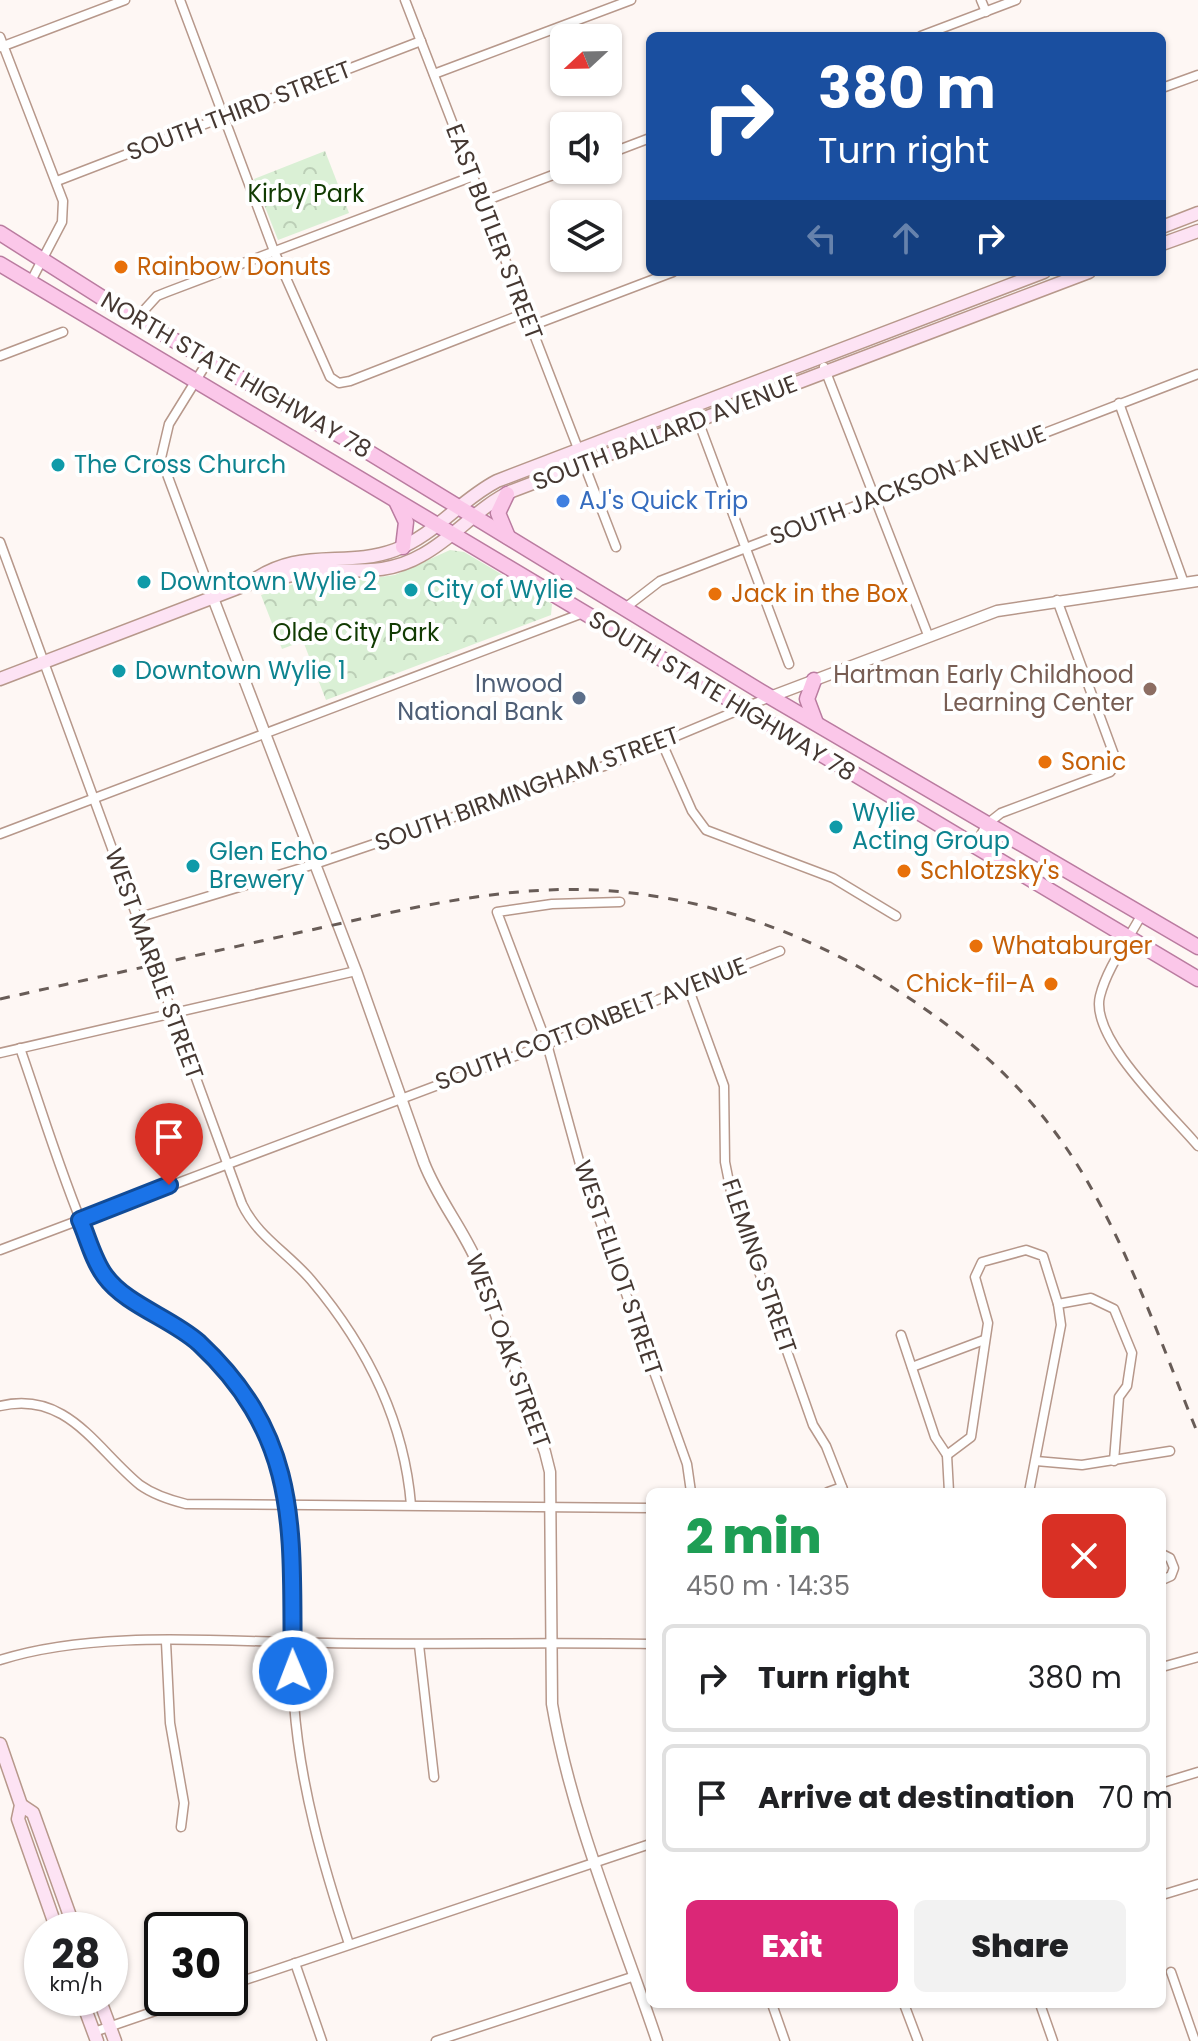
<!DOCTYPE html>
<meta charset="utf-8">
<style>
body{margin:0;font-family:Poppins,sans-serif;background:#f2f2f2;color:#202124;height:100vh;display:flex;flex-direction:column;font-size:30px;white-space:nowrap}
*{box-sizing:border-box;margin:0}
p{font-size:26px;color:#757577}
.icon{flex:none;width:44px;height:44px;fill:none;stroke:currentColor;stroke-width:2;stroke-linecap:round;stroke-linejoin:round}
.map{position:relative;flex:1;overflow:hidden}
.sheet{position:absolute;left:646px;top:1488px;width:520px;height:520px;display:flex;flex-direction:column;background:#fff;border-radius:12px;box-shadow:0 2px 6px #0004}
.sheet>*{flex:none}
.hud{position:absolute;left:646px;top:32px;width:520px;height:244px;border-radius:12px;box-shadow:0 2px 6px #0004;background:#1a4fa0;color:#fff;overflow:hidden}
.needle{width:52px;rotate:248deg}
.buttons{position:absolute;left:550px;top:24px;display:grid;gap:16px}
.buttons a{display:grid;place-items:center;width:72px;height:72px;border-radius:12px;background:#fff;box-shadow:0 2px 6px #0004;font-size:40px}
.speed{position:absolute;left:24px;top:1912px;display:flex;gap:16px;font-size:40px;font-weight:700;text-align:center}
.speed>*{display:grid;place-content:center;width:104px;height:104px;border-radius:50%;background:#fff;box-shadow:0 2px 6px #0004;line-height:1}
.speed small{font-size:20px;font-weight:400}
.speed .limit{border:4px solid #111;border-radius:12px;background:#fff;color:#111}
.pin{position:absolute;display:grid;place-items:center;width:68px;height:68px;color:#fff;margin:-82px -34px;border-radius:50% 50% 50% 0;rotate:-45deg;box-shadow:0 0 8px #0007}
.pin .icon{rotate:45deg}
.me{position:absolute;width:88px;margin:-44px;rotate:359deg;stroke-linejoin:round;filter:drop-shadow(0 0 6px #0008)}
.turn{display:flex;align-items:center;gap:28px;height:168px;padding:0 40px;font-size:36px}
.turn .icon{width:104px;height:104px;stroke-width:2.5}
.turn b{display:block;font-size:56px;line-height:68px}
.lanes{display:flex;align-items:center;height:76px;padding:0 40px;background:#0003;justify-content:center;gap:40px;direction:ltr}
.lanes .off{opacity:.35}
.round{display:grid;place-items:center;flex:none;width:84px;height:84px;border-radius:12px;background:#f2f2f2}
.overview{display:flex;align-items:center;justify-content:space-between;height:136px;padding:0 40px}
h1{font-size:48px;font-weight:800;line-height:60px;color:#1e9e55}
.button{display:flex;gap:16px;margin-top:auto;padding:16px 40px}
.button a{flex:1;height:92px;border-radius:12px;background:#db2777;color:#fff;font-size:32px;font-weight:800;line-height:92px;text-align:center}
.button a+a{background:#f2f2f2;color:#202124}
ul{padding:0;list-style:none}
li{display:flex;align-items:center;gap:24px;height:108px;margin:0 16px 12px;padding:0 24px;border:4px solid #e0e0e0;border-radius:12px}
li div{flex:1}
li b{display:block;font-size:30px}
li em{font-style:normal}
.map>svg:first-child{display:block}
.park{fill:url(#park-crowns)}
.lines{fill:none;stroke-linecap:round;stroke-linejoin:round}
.minor-casing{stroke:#b7988b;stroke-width:11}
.tertiary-casing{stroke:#b7988b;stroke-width:13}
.secondary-casing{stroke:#b7988b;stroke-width:15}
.primary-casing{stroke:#ba7ca0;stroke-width:17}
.minor{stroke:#fff;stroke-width:8}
.tertiary{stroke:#fff;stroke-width:10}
.secondary{stroke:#fde3f4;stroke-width:12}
.primary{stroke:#fbc7e9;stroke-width:14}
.rail{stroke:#685c57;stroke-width:3;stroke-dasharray:10 10;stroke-linecap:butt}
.route-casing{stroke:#114b97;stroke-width:20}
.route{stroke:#1a73e8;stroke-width:14}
.food-dot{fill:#e8710a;stroke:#fff;stroke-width:3}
.culture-dot{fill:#0f9aa8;stroke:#fff;stroke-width:3}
.shop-dot{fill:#3f7fe0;stroke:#fff;stroke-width:3}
.education-dot{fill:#8d6e63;stroke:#fff;stroke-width:3}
.service-dot{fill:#5c6f8a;stroke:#fff;stroke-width:3}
.labels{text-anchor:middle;stroke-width:8;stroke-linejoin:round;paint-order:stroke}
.street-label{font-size:24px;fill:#453832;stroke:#fff}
.park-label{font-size:24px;fill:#113b02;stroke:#fff}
.food-label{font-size:24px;fill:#c56008;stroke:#fff;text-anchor:start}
.culture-label{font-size:24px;fill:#0d838f;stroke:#fff;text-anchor:start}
.shop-label{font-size:24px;fill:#366cbe;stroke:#fff;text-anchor:start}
.education-label{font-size:24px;fill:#785e54;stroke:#fff;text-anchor:end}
.service-label{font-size:24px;fill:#4e5e75;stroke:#fff;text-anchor:end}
</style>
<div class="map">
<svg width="1198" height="2041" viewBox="0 0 1198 2041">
<defs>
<pattern id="park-crowns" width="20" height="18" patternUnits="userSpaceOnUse" patternTransform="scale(2)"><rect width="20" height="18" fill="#daf0d5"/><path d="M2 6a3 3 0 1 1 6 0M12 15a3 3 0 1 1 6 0" fill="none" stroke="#bccfb7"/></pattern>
</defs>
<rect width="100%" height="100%" fill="#fef7f4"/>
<g class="park">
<polygon points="325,151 349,213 278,240 254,179"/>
<polygon points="450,550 464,552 552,604 551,615 326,700 303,641 282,649 261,595 305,580 358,580 395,575"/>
</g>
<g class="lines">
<defs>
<g id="minor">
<polyline points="180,0 274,251 330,377 339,383 350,381 525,313"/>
<polyline points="405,0 616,547"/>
<polyline points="981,0 986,12"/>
<polyline points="921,36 1016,0"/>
<polyline points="0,37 63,201 62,222 30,283"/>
<polyline points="1,47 125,0"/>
<polyline points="434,74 631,0"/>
<polyline points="1162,88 1198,75"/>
<polyline points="608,154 650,138"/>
<polyline points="57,181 421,41"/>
<polyline points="482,202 566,170"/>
<polyline points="137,318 157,296 167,292 471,177"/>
<polyline points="531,326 673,272"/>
<polyline points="0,356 63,332"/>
<polyline points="208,361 169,424 161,458 213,598"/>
<polyline points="824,367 928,635"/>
<polyline points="1119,403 1184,583"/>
<polyline points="693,407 789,664"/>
<path d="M 0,542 L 242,1204 C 257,1236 288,1253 311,1280 C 366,1345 404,1419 411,1505"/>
<polyline points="625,608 660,581 1198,374"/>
<polyline points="662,743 692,811 706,830 833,878 896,916"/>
<polyline points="0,834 583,613"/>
<polyline points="974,847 987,824 1001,813 1110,772 1117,763 1057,600"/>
<polyline points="620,902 552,904 497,912 547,1044 581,1168 687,1464 691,1492"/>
<path d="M 1142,914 C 1128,940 1107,968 1100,996 C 1089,1038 1171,1114 1198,1146"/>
<polyline points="137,918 315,864 607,765 770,697"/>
<polyline points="688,987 724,1086 725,1162 731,1192 813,1425 826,1446 844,1492"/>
<path d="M 20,1048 C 42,1111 61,1175 87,1236 C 93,1250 97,1269 108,1280 C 126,1299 153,1308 174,1323 C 219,1355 255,1405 276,1456 C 306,1534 288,1621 294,1703 C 300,1786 323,1865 349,1944"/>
<polyline points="0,1053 356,971"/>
<polyline points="0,1250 547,1044 780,951"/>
<polyline points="901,1335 935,1437 947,1455"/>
<polyline points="912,1367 984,1340"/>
<path d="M 0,1406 C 67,1390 96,1449 140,1485 C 154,1495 170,1500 186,1504 L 650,1508"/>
<polyline points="947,1455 971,1437 988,1323 975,1277 982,1262 1026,1250 1043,1256 1058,1304 1091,1298 1114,1309 1132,1353 1127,1386 1119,1397 1114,1461"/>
<polyline points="947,1455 949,1492"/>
<polyline points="1036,1461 1082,1465 1170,1451"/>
<polyline points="828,1492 842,1487"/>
<polyline points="1029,1492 1061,1325 1058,1304"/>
<polyline points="1162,1554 1170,1558 1174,1568 1171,1576 1162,1580"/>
<polyline points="166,1642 170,1723 184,1803 181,1827"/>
<polyline points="419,1645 434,1777"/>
<path d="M 0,1660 C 97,1629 225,1642 327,1643 C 435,1645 542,1642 650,1644"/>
<polyline points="1162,1667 1198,1657"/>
<polyline points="1162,1783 1198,1772"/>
<polyline points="1162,1895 1198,1884"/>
<polyline points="295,1963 322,2041"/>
<polyline points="1171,1972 1195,2041"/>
<polyline points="230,1985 650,1844"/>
<polyline points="772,2004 785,2041"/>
<polyline points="904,2004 918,2041"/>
<polyline points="1040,2004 1053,2041"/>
<polyline points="94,2032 193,1998"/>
<polyline points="436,2041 635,1976"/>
</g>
<g id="tertiary">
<path d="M 213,598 L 356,971 L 424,1163 C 439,1201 462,1227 478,1264 L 545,1452 L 550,1472 L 552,1704 C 572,1820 620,1930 657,2041"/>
<polyline points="770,697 997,611 1198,581"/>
</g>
<g id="secondary">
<polyline points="1162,227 1198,213"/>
<polyline points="1162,244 1198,231"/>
<path d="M 248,584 C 271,582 292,573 315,571 C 354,569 386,576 422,555 C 455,537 478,507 512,491 L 1089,272"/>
<path d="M 0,679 L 248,584 C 301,545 343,569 395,550 C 435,535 460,500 497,481 L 1044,272"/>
<polyline points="0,1744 21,1805 18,1819 57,1930"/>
<polyline points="21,1805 33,1813 75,1930"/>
<polyline points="81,1998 97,2041"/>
<polyline points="99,1998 115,2041"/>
</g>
<g id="primary">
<polyline points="0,233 123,311 360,447 760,691 1198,947"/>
<polyline points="0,264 1198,979"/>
<polyline points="507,494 498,513 508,537"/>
<polyline points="397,503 406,522 403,547"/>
<polyline points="814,680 807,699 816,723"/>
</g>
</defs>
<use href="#minor" class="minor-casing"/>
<use href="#tertiary" class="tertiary-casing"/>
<use href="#secondary" class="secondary-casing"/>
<use href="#primary" class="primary-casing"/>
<use href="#minor" class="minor"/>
<use href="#tertiary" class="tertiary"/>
<use href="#secondary" class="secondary"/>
<use href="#primary" class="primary"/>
<path class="rail" d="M 0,999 C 99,977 198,955 297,933 C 394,912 497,885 597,890 C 706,896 813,934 903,994 C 964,1034 1017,1079 1060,1139 C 1121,1224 1158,1337 1198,1434"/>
</g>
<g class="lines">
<defs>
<path id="route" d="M 169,1185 L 80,1220 C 88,1238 93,1260 105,1276 C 126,1305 171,1318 199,1343 C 306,1443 290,1540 293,1671"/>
</defs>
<use href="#route" class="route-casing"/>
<use href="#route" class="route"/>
</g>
<g class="food-dot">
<circle cx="121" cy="267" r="8"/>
<circle cx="715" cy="594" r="8"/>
<circle cx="1045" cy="762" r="8"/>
<circle cx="904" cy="871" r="8"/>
<circle cx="976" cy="946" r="8"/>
<circle cx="1051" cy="984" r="8"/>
</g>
<g class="culture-dot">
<circle cx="58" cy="465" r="8"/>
<circle cx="144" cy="582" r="8"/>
<circle cx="411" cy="590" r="8"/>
<circle cx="119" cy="671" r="8"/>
<circle cx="836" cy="827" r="8"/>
<circle cx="193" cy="866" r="8"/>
</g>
<circle class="shop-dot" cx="563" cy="501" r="8"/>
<circle class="education-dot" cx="1150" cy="689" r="8"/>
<circle class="service-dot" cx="579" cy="698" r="8"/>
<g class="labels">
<g class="street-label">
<text transform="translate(239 111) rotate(-21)" y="8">SOUTH THIRD STREET</text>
<text transform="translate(494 232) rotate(69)" y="8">EAST BUTLER STREET</text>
<text transform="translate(236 375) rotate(30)" y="8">NORTH STATE HIGHWAY 78</text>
<text transform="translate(665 433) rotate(-21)" y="8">SOUTH BALLARD AVENUE</text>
<text transform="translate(908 485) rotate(-21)" y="8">SOUTH JACKSON AVENUE</text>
<text transform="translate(722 696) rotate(31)" y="8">SOUTH STATE HIGHWAY 78</text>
<text transform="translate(527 789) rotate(-20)" y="8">SOUTH BIRMINGHAM STREET</text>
<text transform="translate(154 964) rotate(70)" y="8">WEST MARBLE STREET</text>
<text transform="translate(591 1024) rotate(-21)" y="8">SOUTH COTTONBELT AVENUE</text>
<text transform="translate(759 1266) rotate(71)" y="8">FLEMING STREET</text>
<text transform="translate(618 1268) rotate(71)" y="8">WEST ELLIOT STREET</text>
<text transform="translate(508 1351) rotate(70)" y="8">WEST OAK STREET</text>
</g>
<g class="park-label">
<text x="306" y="202">Kirby Park</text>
<text x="356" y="641">Olde City Park</text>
</g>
<g class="food-label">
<text x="137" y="275">Rainbow Donuts</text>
<text x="731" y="602">Jack in the Box</text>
<text x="1061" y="770">Sonic</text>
<text x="920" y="879">Schlotzsky's</text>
<text x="992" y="954">Whataburger</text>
<text x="1035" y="992" text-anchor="end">Chick-fil-A</text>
</g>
<g class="culture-label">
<text x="74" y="473">The Cross Church</text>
<text x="160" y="590">Downtown Wylie 2</text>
<text x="427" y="598">City of Wylie</text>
<text x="135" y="679">Downtown Wylie 1</text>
<text x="852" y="821">Wylie<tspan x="852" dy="28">Acting Group</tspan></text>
<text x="209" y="860">Glen Echo<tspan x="209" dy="28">Brewery</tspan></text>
</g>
<g class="shop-label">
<text x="579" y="509">AJ's Quick Trip</text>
</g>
<g class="education-label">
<text x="1134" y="683">Hartman Early Childhood<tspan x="1134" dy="28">Learning Center</tspan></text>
</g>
<g class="service-label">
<text x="563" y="692">Inwood<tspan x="563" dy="28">National Bank</tspan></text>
</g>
</g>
</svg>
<div class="buttons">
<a><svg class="needle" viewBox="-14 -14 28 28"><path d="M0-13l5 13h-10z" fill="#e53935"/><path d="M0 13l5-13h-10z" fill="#757577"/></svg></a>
<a><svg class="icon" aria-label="sound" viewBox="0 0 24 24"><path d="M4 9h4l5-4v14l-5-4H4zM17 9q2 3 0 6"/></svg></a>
<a><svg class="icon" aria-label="layers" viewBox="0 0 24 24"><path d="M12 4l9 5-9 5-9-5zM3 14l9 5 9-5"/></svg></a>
</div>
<div class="speed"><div>28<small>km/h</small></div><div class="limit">30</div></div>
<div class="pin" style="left:169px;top:1185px;background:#d93025"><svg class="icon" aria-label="arrive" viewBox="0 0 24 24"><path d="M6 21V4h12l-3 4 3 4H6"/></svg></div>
<svg class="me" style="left:293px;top:1671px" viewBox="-20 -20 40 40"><circle r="17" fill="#1a73e8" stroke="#fff" stroke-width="3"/><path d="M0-11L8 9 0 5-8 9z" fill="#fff"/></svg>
<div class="hud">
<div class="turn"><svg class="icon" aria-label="right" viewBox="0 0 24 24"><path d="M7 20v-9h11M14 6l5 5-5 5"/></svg><div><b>380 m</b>Turn right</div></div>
<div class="lanes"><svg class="icon off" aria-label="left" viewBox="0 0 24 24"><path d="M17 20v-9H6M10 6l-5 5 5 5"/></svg><svg class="icon off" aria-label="ahead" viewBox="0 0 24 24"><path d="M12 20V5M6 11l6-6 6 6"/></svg><svg class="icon" aria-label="right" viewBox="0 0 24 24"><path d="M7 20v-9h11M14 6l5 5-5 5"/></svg></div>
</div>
<section class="sheet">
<div class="overview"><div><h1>2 min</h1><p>450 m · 14:35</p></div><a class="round" style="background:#d93025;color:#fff"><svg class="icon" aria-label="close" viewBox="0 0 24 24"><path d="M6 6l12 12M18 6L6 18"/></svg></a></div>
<ul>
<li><svg class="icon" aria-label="right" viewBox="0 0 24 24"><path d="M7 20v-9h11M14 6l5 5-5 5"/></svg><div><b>Turn right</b></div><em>380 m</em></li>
<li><svg class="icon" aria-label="arrive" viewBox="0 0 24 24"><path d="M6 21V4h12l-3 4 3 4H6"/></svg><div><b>Arrive at destination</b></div><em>70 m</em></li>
</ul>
<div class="button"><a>Exit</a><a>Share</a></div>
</section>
</div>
